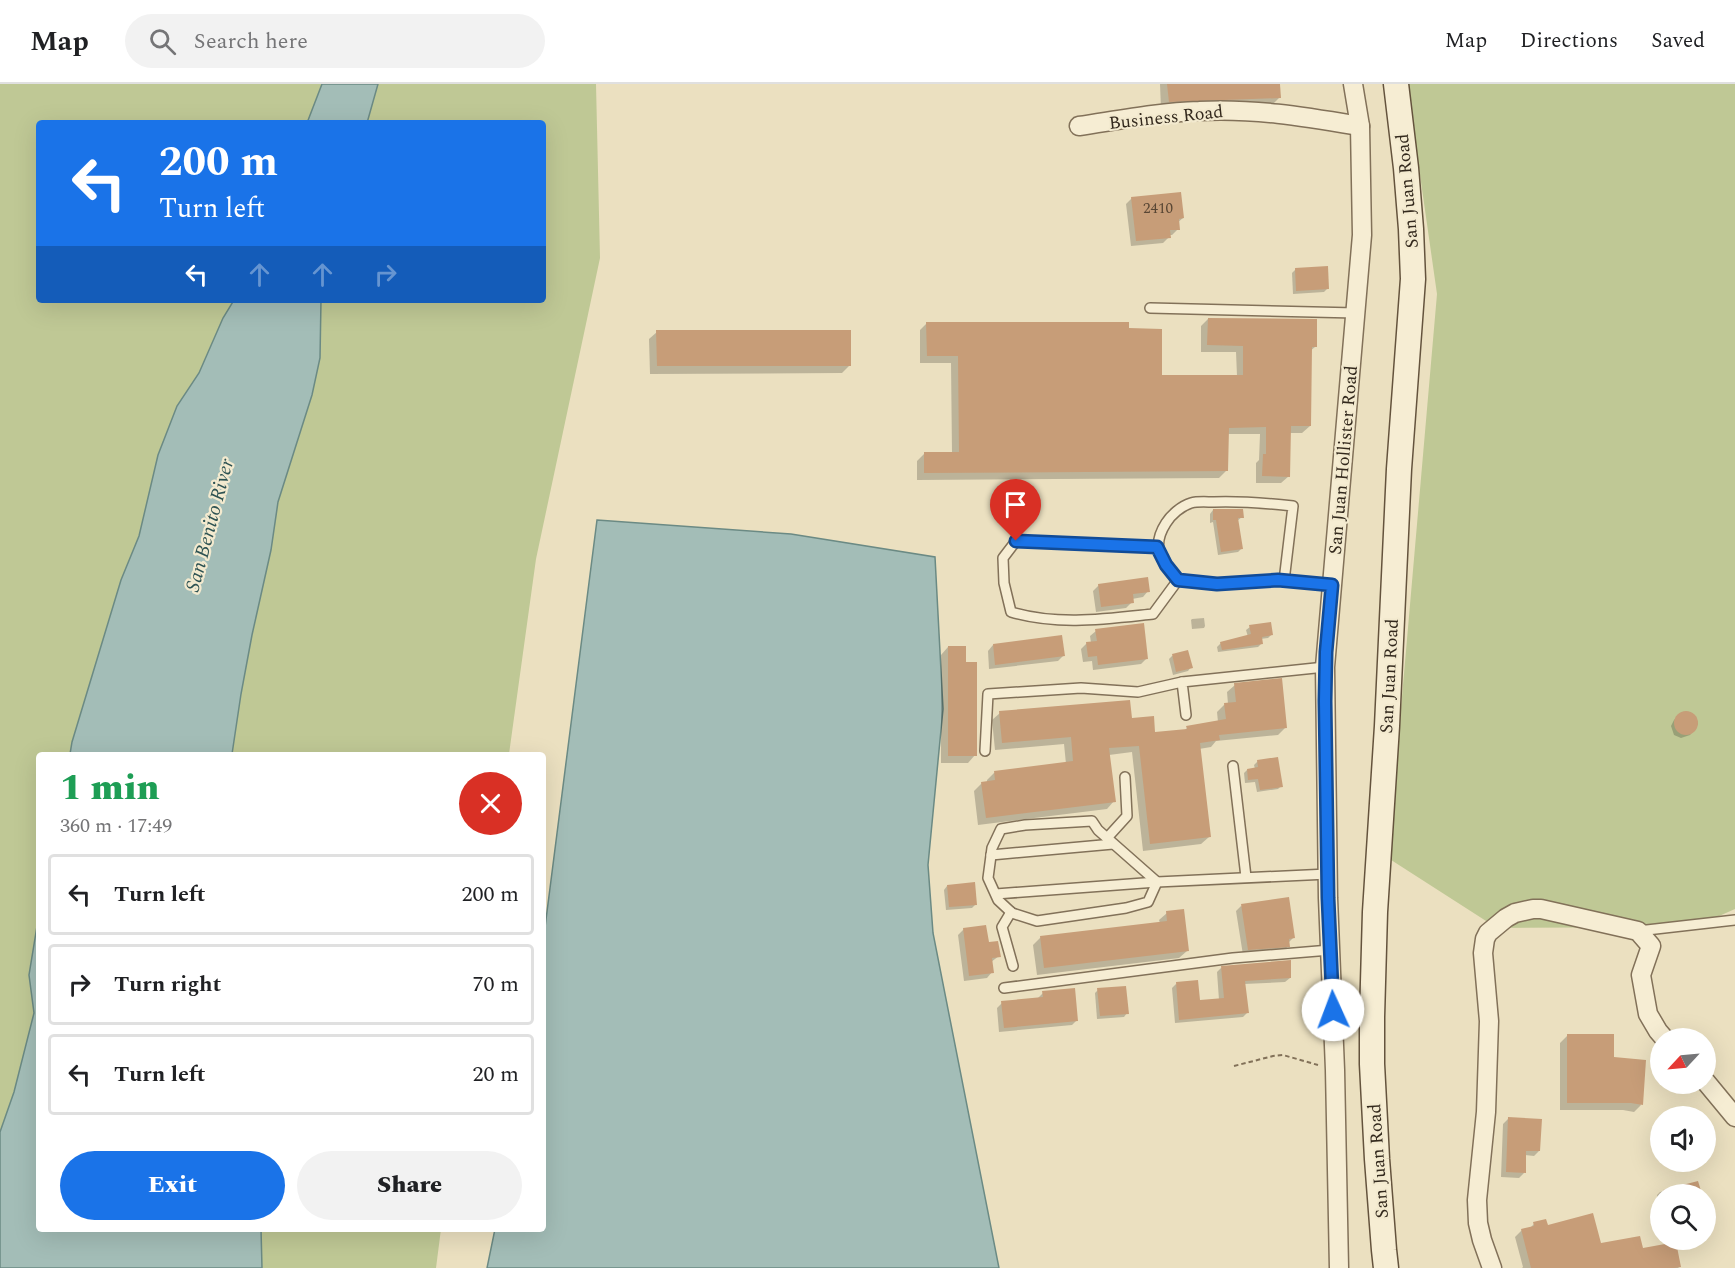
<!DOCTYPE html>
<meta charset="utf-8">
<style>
body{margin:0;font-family:Spectral,serif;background:#f2f2f2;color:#202124;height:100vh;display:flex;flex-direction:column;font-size:22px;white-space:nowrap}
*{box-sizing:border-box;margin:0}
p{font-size:20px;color:#757577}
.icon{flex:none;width:33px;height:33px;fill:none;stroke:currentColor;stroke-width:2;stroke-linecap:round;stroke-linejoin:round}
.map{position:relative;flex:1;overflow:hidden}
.side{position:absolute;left:36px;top:668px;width:510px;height:480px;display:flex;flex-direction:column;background:#fff;border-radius:6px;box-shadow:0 6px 24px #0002}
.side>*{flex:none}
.top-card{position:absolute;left:36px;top:36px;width:510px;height:183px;border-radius:6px;box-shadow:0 6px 24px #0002;background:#1a73e8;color:#fff;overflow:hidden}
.needle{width:39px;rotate:244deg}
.tools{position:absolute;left:1650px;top:944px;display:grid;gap:12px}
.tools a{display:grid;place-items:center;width:66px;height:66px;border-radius:50%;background:#fff;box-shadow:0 6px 24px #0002;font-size:30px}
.pin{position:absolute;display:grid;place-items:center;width:51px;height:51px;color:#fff;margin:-62px -26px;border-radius:50% 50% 50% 0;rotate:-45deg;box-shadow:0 0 6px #0007}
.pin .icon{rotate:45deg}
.me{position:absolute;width:66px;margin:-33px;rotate:358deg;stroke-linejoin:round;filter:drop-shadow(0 0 4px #0008)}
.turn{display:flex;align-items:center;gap:21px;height:126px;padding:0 24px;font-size:27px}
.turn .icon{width:78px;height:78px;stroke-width:2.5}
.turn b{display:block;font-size:42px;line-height:51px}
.lanes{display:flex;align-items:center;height:57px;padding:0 24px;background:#0003;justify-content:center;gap:30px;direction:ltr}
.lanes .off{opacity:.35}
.round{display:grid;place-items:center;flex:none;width:63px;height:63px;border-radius:32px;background:#f2f2f2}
.headline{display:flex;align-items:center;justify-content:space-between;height:102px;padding:0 24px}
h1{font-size:36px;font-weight:800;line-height:45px;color:#1e9e55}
.button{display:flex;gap:12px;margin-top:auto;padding:12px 24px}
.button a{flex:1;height:69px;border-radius:36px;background:#1a73e8;color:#fff;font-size:24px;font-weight:800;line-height:69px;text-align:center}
.button a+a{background:#f2f2f2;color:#202124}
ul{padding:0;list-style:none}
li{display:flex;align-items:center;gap:18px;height:81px;margin:0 12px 9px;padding:0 12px;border:3px solid #e0e0e0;border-radius:6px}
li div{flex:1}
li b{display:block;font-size:22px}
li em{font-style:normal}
header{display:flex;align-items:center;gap:36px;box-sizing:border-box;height:84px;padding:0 30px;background:#fff;border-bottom:2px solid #e0e0e0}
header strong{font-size:28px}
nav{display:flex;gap:33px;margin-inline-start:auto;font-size:21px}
.search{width:420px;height:54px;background:#f2f2f2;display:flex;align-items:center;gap:15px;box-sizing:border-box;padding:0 21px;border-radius:33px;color:#757577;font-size:22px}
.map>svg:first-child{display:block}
.green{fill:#bfc895;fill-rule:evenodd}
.water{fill:#a3bdb7;stroke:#6b8a84;stroke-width:1.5}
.shadow{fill:#0003}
.building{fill:#c79d78}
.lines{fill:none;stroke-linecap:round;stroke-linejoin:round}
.service-casing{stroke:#827159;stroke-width:12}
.minor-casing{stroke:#827159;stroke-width:21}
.secondary-casing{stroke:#64533d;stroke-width:27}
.path{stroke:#827159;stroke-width:2;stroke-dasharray:4.5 3;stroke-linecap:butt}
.service{stroke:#f6edd3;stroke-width:9}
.minor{stroke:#f6edd3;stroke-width:18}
.secondary{stroke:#f6edd3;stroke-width:24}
.route-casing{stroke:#114b97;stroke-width:15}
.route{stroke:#1a73e8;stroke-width:10}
.labels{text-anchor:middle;stroke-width:4.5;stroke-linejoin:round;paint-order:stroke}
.number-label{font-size:15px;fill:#584634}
.street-label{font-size:18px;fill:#33291d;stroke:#f3eacf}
.water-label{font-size:20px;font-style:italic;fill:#2d5252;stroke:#f3eacf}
</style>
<header>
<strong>Map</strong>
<div class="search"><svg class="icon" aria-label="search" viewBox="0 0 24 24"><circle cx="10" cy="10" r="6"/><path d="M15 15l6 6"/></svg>Search here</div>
<nav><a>Map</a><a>Directions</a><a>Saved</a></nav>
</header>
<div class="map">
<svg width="1735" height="1184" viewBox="0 0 1735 1184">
<rect width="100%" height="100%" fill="#ebe0c0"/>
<g class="green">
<path d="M 0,0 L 596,0 L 600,174 L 536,475 L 509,670 L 39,670 L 39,1144 L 441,1145 L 436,1184 L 0,1184 ZM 39,39 L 543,39 L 543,216 L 39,216 Z"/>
<polygon points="1407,0 1735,0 1735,825 1694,843 1497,844 1388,774 1437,210"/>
</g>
<g class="water">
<polygon points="322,0 378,0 367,39 307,39"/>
<polygon points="234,216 321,216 320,274 312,311 278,418 271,466 252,551 241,610 232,670 70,670 72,658 121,496 139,452 158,371 177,322 199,289 223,234"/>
<polygon points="597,436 791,450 935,473 943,625 928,781 933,849 999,1184 487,1184 495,1145 543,1144 543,859"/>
<polygon points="39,830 39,1144 261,1145 262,1184 0,1184 0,1048 14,1008 34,929 29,891"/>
</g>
<g class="shadow">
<polygon points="1160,0 1278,0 1279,14 1272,21 1161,25"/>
<polygon points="1132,114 1183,134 1177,139 1178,145 1172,151 1169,151 1169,153 1163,159 1131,162 1126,120"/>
<polygon points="1296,185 1327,205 1324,208 1293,210 1292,189"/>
<polygon points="1208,235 1315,263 1310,267 1310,342 1302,349 1290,349 1289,392 1281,399 1256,399 1256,379 1259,376 1260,350 1228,350 1227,386 1219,394 917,396 917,377 924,370 952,370 951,279 920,279 920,246 927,239 1128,246 1160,292 1237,292 1236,268 1201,268 1201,242"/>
<polygon points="657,248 850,281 842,289 650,290 649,255"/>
<polygon points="1213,426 1242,433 1237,437 1241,465 1238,468 1218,471 1213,438 1210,439 1210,430"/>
<polygon points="1099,501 1148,507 1143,513 1132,515 1132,518 1126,524 1096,528 1093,507"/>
<polygon points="1204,534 1205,542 1204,544 1192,545 1191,536 1192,535"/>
<polygon points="1250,543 1271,551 1268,554 1260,555 1261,560 1258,563 1218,568 1217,563 1221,559 1248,553 1246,546"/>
<polygon points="1096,547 1147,574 1141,580 1093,586 1092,577 1083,578 1081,565 1087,559 1091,559 1090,552"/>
<polygon points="993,561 1063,572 1058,577 989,585 988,567"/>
<polygon points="948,563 975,671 968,679 941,679 941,571"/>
<polygon points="1187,568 1191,583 1188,587 1173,591 1169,575 1172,572"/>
<polygon points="1235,601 1285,644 1278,651 1216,657 1211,663 1199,665 1209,753 1201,760 1143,767 1132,668 1109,671 1114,717 1107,725 978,741 974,707 982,699 987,699 987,696 994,689 1066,680 1064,660 995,666 992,636 1000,629 1130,636 1154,650 1184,647 1187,644 1218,638 1217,628 1225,620 1228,620 1227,608"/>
<polygon points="1690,628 1696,633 1698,640 1690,651 1681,654 1674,651 1671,642 1674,636 1681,629"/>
<polygon points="1258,677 1281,702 1278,705 1257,708 1255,698 1245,699 1244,689 1247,686 1255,685 1254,681"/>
<polygon points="947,802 975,821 972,824 946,826 944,806"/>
<polygon points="1241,822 1294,853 1288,859 1288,862 1283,868 1243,871 1236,827"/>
<polygon points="1167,829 1187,867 1179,874 1037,891 1033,861 1041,853 1160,839 1159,836"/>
<polygon points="964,845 987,860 999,872 991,878 992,888 987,894 964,897 958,851"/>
<polygon points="1221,884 1290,894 1285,898 1244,900 1247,929 1243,933 1175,939 1172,904 1176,900 1199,918 1219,916 1217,888"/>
<polygon points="1098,906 1127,929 1124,933 1097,935 1095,909"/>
<polygon points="1043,909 1077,936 1072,941 999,948 997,924 1002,919 1038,914"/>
<polygon points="1567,952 1612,975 1641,1021 1634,1028 1623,1026 1560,1026 1560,959"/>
<polygon points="1508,1035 1539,1067 1534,1072 1525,1071 1524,1089 1519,1094 1501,1093 1503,1040"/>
<polygon points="1697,1099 1700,1110 1660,1110 1660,1125 1657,1111 1660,1108"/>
<polygon points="1534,1140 1600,1161 1642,1166 1680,1182 1678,1184 1522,1184 1523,1183 1515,1153 1522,1146 1530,1144"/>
</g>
<g class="building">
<polygon points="1167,0 1280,0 1281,14 1169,18"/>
<polygon points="1181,108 1184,134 1179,135 1180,146 1170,146 1171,154 1136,157 1131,113"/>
<polygon points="1328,182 1329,205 1296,207 1295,184"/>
<polygon points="1208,234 1317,235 1317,263 1312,263 1311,342 1291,342 1290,393 1262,392 1263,370 1266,370 1266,343 1229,344 1228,387 924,389 924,368 959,368 958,272 927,272 926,238 1129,238 1129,244 1162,245 1162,291 1243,291 1243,262 1207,261"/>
<polygon points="656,246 851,246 851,282 657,282"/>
<polygon points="1213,425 1243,425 1244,434 1238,434 1243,465 1221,468 1216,436 1213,436"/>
<polygon points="1148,493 1150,508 1133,510 1134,519 1101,523 1098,500"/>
<polygon points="1271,538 1273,551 1262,553 1263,560 1222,566 1220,558 1251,550 1249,541"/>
<polygon points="1144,539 1148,575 1098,581 1097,572 1088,573 1086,558 1097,557 1095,545"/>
<polygon points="1062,551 1065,572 995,581 993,560"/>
<polygon points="948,562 966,562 966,578 977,578 977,672 948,672"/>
<polygon points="1188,566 1193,584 1176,588 1172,570"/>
<polygon points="1282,594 1287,644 1219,651 1220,656 1200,659 1211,753 1150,760 1139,662 1109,664 1116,718 986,734 981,698 995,696 994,687 1073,677 1071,653 1002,659 999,627 1130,616 1132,634 1154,632 1155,648 1187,645 1186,642 1226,635 1224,619 1236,618 1234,599"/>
<circle cx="1686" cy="639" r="12"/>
<polygon points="1278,673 1283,703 1260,706 1258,695 1248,696 1247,685 1258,683 1257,676"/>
<polygon points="975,798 977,821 949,823 947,801"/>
<polygon points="1289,813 1295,854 1289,855 1290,863 1248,866 1241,820"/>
<polygon points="1184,825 1189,867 1044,884 1040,852 1167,837 1166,827"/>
<polygon points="986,841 989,858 998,857 1001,873 992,874 994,889 969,892 963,844"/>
<polygon points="1291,876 1291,894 1245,897 1249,929 1179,936 1176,898 1198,896 1200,916 1224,914 1221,882"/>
<polygon points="1126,902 1129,930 1100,932 1097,904"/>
<polygon points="1075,904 1078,937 1004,944 1001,917 1043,913 1042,907"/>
<polygon points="1567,950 1614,950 1614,973 1646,976 1643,1021 1631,1019 1567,1019"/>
<polygon points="1508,1033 1542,1035 1540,1067 1526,1067 1526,1089 1506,1088"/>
<polygon points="1698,1097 1702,1110 1663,1110 1663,1106"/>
<polygon points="1593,1129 1601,1159 1640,1152 1643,1164 1676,1158 1681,1183 1674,1184 1531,1184 1521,1145 1534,1142 1533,1138 1546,1135 1548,1141"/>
</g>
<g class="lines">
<defs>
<g id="service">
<polyline points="1150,224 1356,229"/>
<path d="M 1157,463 L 1016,457 L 1003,474 L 1004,499 L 1011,528 C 1058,542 1106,535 1153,530 L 1178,496"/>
<path d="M 1284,497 L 1293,422 C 1265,419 1242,417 1214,418 C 1207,418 1198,417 1191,419 C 1181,422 1171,431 1166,439 C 1150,464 1162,476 1178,496 L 1217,500 L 1278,496 C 1296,498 1314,499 1332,501"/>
<polyline points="1186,631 1182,598 1325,583"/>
<polyline points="985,667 988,610 1081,604 1138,608 1182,598"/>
<polyline points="1233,682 1246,793"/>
<polygon points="1092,737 1098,746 1157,798 1148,818 1126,824 1037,837 1012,829 998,816 988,794 992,764 1001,745 1025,741"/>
<polyline points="1107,754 1127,732 1125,693"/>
<polyline points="991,771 1113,760"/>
<polyline points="996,810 1157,798 1328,790"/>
<polyline points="1011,828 1002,843 1013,882"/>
<polyline points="1638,847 1735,836"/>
<polyline points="1004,904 1233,874 1330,866"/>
</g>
<g id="minor">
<path d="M 1079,42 C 1119,36 1159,28 1199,27 C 1254,24 1306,33 1360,42"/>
<polyline points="1706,998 1735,1033"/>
<polyline points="1339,1184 1335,986 1328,814 1325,583 1362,151 1360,42 1353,0"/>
<polyline points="1492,1184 1482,1156 1478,1139 1477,1116 1486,1028 1489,937 1483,869 1485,855 1488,849 1506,834 1515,829 1533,825 1541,825 1638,847 1651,862 1641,891 1648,930 1658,947 1664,954"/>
</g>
<polyline id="secondary" points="1386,1184 1384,1166 1377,1075 1372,980 1372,933 1375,828 1387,642 1399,385 1413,195 1411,145 1406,84 1396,0"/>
</defs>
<use href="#service" class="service-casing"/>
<use href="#minor" class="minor-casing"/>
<use href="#secondary" class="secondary-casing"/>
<polyline class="path" points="1234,982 1273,972 1283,971 1318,981"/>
<use href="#service" class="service"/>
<use href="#minor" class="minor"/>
<use href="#secondary" class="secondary"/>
</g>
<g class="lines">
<defs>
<polyline id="route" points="1016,457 1157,463 1166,481 1178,496 1217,500 1278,496 1332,501 1326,568 1325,617 1328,814 1333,926"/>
</defs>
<use href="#route" class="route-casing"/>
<use href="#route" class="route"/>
</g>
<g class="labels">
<g class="number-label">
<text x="1158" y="129">2410</text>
</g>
<g class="street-label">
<text transform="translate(1166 33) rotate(-6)" y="6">Business Road</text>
<text transform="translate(1407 107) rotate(-95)" y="6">San Juan Road</text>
<text transform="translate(1343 376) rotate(-85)" y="6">San Juan Hollister Road</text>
<text transform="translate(1389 592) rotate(-87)" y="6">San Juan Road</text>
<text transform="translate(1378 1077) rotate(-94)" y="6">San Juan Road</text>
</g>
<g class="water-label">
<text transform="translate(209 441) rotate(-75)" y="7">San Benito River</text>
</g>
</g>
</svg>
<div class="tools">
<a><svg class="needle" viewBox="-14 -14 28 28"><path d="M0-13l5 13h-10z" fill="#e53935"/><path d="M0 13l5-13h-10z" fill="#757577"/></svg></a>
<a><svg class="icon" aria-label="sound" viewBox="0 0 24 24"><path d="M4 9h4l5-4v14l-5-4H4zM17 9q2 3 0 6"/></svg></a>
<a><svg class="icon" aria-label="search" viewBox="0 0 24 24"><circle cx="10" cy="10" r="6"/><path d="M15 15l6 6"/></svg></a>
</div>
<div class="pin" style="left:1016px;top:457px;background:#d93025"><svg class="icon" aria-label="arrive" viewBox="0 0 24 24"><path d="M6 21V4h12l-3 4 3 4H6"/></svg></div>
<svg class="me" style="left:1333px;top:926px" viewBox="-20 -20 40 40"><circle r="19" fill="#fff"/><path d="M0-13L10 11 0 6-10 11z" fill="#1a73e8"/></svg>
<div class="top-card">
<div class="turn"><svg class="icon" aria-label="left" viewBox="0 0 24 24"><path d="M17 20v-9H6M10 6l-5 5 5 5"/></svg><div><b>200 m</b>Turn left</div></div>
<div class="lanes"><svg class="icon" aria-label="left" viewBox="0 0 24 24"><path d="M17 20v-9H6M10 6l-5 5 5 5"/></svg><svg class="icon off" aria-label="ahead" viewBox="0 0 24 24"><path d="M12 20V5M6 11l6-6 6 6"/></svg><svg class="icon off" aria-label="ahead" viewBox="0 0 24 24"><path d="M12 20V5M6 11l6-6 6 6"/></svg><svg class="icon off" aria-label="right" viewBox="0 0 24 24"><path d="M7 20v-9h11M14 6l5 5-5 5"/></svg></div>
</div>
<section class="side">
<div class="headline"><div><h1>1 min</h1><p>360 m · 17:49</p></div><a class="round" style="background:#d93025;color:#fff"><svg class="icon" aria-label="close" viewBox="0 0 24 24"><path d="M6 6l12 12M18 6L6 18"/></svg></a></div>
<ul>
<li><svg class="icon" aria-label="left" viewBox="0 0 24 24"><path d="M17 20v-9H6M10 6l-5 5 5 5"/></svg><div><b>Turn left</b></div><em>200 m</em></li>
<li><svg class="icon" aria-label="right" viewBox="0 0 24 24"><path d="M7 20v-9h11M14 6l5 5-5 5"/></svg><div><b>Turn right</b></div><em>70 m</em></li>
<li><svg class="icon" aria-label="left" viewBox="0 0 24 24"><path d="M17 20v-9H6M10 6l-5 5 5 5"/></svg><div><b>Turn left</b></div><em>20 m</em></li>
</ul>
<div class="button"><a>Exit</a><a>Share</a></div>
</section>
</div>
